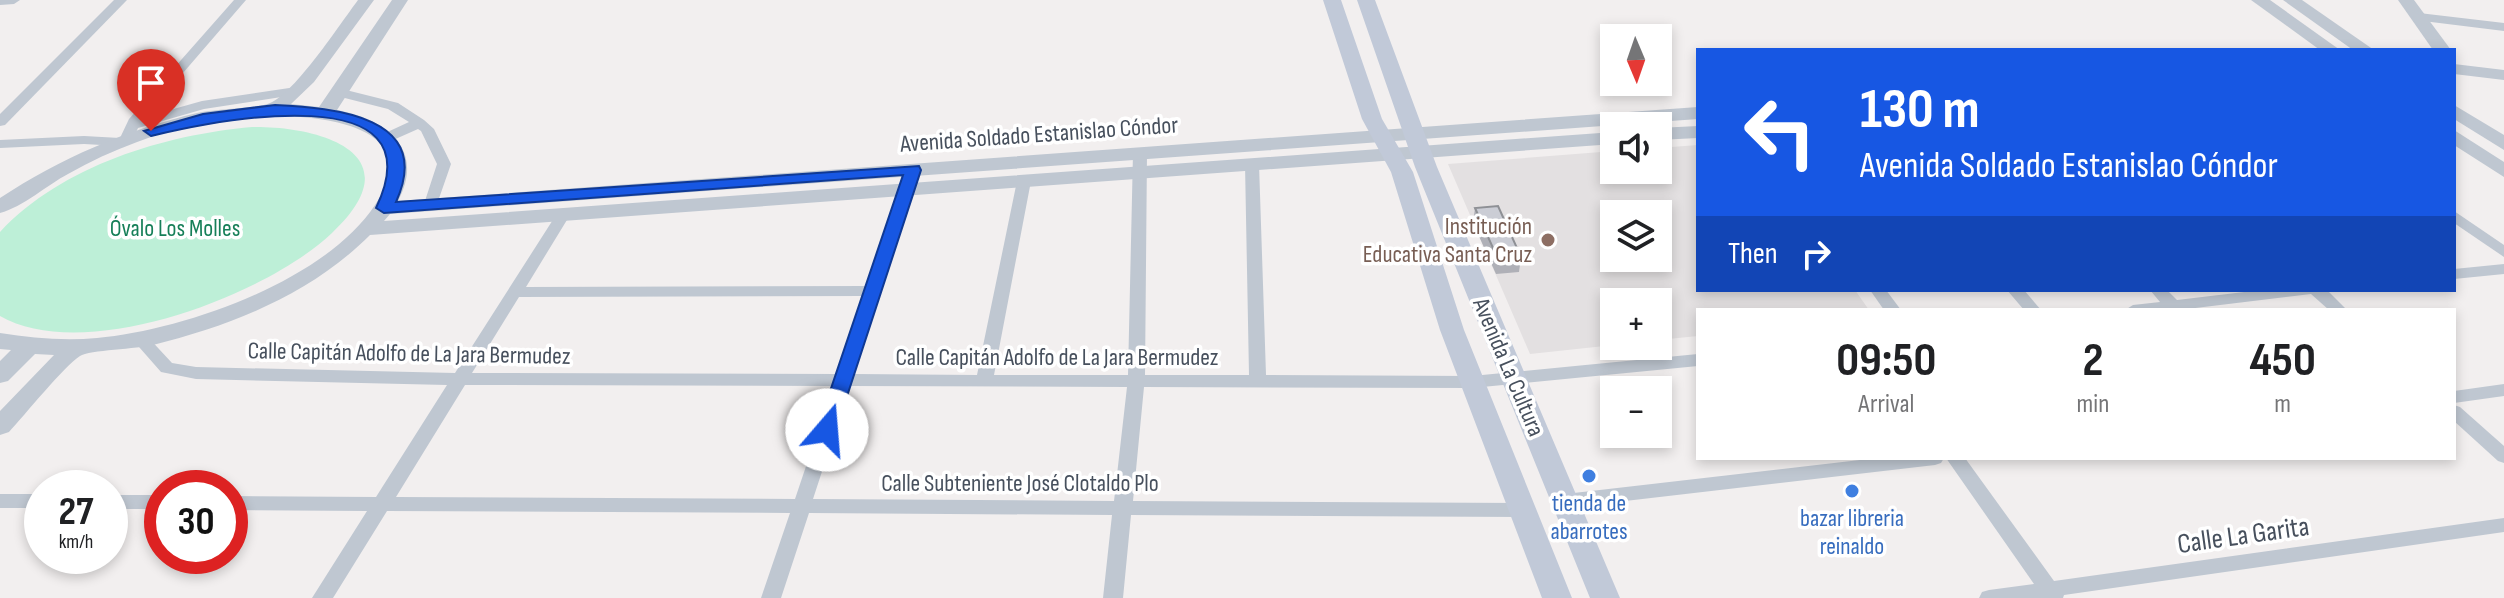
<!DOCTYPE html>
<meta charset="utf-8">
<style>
body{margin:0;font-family:"Sofia Sans Condensed",sans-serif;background:#f2f2f2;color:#202124;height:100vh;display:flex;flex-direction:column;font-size:30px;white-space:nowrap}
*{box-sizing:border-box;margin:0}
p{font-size:26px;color:#757577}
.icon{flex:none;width:44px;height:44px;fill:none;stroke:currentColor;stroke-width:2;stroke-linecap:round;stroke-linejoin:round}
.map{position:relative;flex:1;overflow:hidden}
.sheet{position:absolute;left:1696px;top:308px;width:760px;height:152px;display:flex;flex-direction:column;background:#fff;border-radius:0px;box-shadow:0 4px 12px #0003}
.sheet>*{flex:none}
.hud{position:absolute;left:1696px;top:48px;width:760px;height:244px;border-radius:0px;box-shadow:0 4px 12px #0003;background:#1757e3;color:#fff;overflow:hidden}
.needle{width:52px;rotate:178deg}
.tools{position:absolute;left:1600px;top:24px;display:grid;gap:16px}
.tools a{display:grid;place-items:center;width:72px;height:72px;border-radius:0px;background:#fff;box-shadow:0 4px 12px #0003;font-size:40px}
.speed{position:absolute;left:24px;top:470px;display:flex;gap:16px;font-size:40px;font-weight:700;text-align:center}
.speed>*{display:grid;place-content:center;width:104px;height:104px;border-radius:50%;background:#fff;box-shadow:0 4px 12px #0003;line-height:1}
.speed small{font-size:20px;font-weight:400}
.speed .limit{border:12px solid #d22;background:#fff;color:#111}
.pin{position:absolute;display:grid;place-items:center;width:68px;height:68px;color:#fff;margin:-82px -34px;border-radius:50% 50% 50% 0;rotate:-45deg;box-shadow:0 0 8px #0007}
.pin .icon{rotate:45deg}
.me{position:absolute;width:88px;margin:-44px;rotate:18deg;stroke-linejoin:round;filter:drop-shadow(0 0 6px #0008)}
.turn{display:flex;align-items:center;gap:28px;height:168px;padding:0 32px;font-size:36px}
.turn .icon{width:104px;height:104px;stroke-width:2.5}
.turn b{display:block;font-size:56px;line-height:68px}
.then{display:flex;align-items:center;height:76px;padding:0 32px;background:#0003;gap:16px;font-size:30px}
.eta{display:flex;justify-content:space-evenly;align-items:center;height:136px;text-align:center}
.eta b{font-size:48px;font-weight:700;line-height:56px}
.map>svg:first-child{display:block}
.education{fill:#e3e0e1;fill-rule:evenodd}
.green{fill:#bdefd7}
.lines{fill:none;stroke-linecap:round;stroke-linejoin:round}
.minor{fill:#bfc7d1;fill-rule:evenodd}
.tertiary{fill:#bfc7d1;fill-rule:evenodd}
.secondary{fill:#c1c9d8;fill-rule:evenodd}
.wall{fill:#afb0b7}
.building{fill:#cbcdd5;stroke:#8e9095;stroke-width:2}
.route{fill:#1757e3;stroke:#0f3994;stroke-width:2}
.education-dot{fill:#8d6e63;stroke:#fff;stroke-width:3}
.shop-dot{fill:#3f7fe0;stroke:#fff;stroke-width:3}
.labels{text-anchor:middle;stroke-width:7;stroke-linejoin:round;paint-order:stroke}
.street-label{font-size:24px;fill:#47505d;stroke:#fff}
.education-label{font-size:24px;fill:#785e54;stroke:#fff;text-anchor:end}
.park-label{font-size:24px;fill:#167f58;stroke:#fff}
.shop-label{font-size:24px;fill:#366cbe;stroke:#fff}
.near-street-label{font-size:28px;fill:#47505d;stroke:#fff}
</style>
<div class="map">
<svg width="2504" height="598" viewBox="0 0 2504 598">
<rect width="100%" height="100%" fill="#f2efef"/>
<path class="education" d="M 1698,145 L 1698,290 L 1855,290 L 1869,310 L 1698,310 L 1698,336 L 1658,340 L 1658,302 L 1614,302 L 1614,345 L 1530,354 L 1448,164 L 1614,151 L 1614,170 L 1658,170 L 1658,148 ZM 1614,214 L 1658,214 L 1658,258 L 1614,258 Z"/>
<path class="green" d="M 252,127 C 323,126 415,155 332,233 C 267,295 85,365 0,316 L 0,232 C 63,165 164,135 252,127 Z"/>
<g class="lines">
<g class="minor">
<polygon points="0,0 20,0 14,4 0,5"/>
<polygon points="114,0 127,0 5,125 0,126 0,114"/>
<polygon points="234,0 246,0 145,117 202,101 296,87 303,91 301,94 204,109 138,128 131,143 119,146 84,144 0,148 0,140 84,136 120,138 129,119"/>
<polygon points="2419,13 2504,23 2504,31 2415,20 2413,17"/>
<polygon points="338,88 398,103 424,120 434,129 451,164 436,207 431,208 424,204 437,164 421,131 418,129 391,141 381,141 379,138 381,135 409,122 388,109 333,95 331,92"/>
<path d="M 1140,149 L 1147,153 L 1145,375 L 1249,375 L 1245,164 L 1252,160 L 1259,164 L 1266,375 L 1472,376 L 1698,354 L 1698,366 L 1472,388 L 1144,387 L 1133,501 L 1522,503 L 1529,505 L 1531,510 L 1529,515 L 1522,517 L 1131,515 L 1123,598 L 1103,598 L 1112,515 L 809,513 L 781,598 L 761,598 L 790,513 L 387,511 L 333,598 L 312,598 L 367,511 L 230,510 L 230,496 L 376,497 L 447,385 L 196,379 L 161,372 L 132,339 L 140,333 L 146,335 L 172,363 L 196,367 L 455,373 L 556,215 L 563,210 L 570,215 L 526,287 L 867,286 L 906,170 L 913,166 L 920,170 L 854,374 L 977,375 L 1017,181 L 1024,177 L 1031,181 L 994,375 L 1128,375 L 1133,153 ZM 863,296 L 837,374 L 472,373 L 519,297 ZM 465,385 L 833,386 L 795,499 L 396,497 ZM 850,386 L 1127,387 L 1114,501 L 813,499 Z"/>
<polygon points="2454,211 2504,245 2504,257 2454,223"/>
<polygon points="2504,264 2504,274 2454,279 2454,269"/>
<polygon points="1870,290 1886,290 1901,310 1884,310"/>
<polygon points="2007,290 2024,290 2041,310 2024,310"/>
<polygon points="2150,290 2167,290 2177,300 2261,290 2327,290 2347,310 2329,310 2311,294 2179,310 2125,310 2133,305 2160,302"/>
<polygon points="2504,384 2504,396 2454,403 2454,391"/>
<polygon points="2454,405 2460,407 2504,446 2504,463 2498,461 2454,421"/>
<polygon points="1877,458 1944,458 1941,463 1935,465 1565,508 1558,506 1556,501 1558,496 1565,494"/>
<polygon points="1946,458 1965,458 2054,581 2504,518 2504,532 2064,595 2063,598 1979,598 1982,592 1989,590 2034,584"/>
<rect x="0" y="494" width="42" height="14"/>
<rect x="110" y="495" width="52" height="14"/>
</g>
<g class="tertiary">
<path d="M 358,0 L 374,0 L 314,82 L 291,104 L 319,107 L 392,0 L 408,0 L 337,110 C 385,119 426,148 398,201 L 1698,107 L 1698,119 L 390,214 L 384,221 L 1614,132 L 1614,144 L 370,235 C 311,294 233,325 153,345 C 138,349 89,350 80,356 C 65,365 24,416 9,432 L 0,435 L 0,411 L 54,355 L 35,354 L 8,381 L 0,383 L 0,361 L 11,350 L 0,349 L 0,333 C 32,338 64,341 97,338 C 184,330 325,281 375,205 C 441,106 261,111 210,121 C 161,131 112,149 68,174 C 47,185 23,207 0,213 L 0,198 C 61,158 126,130 197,113 C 214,109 260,108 270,103 C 295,93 340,24 358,0 Z"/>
<polygon points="2251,0 2270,0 2340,50 2320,50"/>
<polygon points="2283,0 2302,0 2374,50 2353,50"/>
<polygon points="2398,0 2414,0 2451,50 2433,50"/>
<polygon points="2454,64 2504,70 2504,80 2454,74"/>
<polygon points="2454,105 2504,135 2504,150 2454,119"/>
<polygon points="1698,126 1698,138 1658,140 1658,128"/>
<polygon points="2454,130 2504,162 2504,177 2454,145"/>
</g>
<g class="secondary">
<polygon points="1323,0 1341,0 1382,119 1413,172 1464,330 1572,598 1542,598 1440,330 1391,172 1362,119"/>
<polygon points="1357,0 1375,0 1437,167 1620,598 1590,598 1415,167"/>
</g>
</g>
<polygon class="wall" points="1475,208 1521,257 1519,272 1496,274 1473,223"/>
<polygon class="building" points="1498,206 1521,257 1498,259 1475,208"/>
<path class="route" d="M 275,105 C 334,108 435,116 396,202 L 919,166 L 921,170 L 834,436 L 820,436 L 817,430 L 903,175 L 384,213 L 376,208 C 440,74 214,121 151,136 L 144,131 L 203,114 Z"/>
<circle class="education-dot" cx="1548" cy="240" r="8"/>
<g class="shop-dot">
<circle cx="1589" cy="476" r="8"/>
<circle cx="1852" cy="491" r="8"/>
</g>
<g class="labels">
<g class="street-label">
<text transform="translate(1039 134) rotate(-4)" y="8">Avenida Soldado Estanislao Cóndor</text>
<text transform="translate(409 353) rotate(1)" y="8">Calle Capitán Adolfo de La Jara Bermudez</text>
<text x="1057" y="365">Calle Capitán Adolfo de La Jara Bermudez</text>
<text transform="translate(1509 367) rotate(67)" y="8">Avenida La Cultura</text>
<text x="1020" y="491">Calle Subteniente José Clotaldo Plo</text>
</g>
<g class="education-label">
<text x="1532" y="234">Institución<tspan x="1532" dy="28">Educativa Santa Cruz</tspan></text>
</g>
<g class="park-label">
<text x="175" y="236">Óvalo Los Molles</text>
</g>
<g class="shop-label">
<text x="1589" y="511">tienda de<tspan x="1589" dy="28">abarrotes</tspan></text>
<text x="1852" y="526">bazar libreria<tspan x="1852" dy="28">reinaldo</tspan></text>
</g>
<g class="near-street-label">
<text transform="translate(2243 534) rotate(-8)" y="10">Calle La Garita</text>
</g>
</g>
</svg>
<div class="tools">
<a><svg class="needle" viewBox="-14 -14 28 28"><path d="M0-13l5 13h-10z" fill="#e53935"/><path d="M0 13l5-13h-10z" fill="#757577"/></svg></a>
<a><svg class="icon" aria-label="sound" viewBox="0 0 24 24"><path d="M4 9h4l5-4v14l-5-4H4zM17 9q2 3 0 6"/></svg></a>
<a><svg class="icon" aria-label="layers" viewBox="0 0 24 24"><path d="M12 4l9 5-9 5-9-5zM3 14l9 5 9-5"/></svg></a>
<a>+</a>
<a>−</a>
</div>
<div class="speed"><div>27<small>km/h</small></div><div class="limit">30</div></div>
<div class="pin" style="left:151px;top:131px;background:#d93025"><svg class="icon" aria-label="arrive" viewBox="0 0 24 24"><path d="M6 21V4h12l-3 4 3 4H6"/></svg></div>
<svg class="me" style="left:827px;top:430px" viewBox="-20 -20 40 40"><circle r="19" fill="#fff"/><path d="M0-13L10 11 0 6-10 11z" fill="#1757e3"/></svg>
<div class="hud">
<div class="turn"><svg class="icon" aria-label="left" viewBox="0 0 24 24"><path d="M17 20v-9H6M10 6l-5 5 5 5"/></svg><div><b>130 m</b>Avenida Soldado Estanislao Cóndor</div></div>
<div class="then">Then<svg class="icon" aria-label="right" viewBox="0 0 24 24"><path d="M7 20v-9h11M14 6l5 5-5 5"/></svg></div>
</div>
<section class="sheet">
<div class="eta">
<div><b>09:50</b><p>Arrival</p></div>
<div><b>2</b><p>min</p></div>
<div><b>450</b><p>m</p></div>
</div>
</section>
</div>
